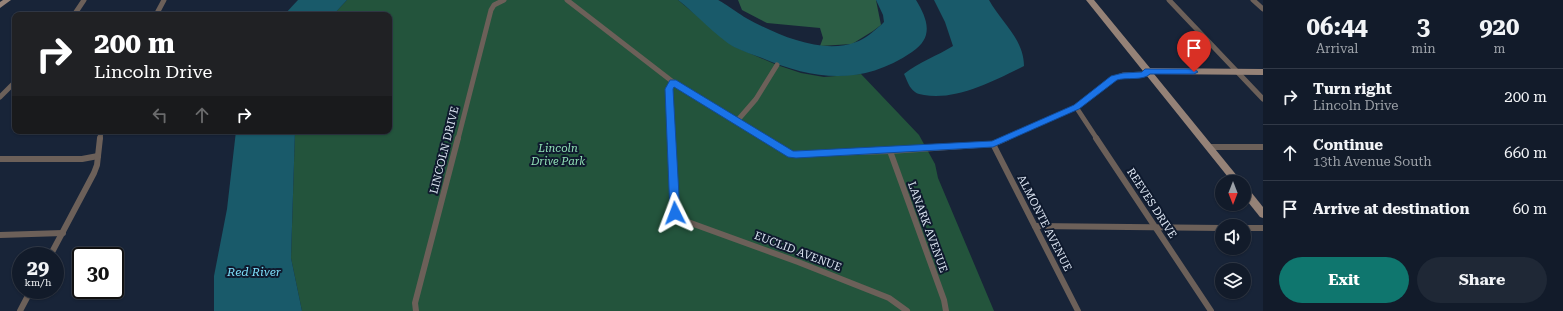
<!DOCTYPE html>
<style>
body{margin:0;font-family:"Roboto Serif",serif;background:#1f2836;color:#f1f3f6;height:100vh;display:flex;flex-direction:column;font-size:15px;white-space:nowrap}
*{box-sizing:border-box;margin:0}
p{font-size:13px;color:#9ca1a8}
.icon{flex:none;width:22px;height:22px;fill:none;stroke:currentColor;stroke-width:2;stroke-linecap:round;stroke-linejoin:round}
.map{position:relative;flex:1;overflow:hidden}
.drawer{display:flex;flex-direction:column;background:#121b2a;width:300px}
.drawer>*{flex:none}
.hud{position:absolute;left:12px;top:12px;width:380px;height:122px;border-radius:8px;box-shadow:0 1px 3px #0004,0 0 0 1px #313947;background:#202124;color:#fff;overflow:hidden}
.needle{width:26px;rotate:180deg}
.tools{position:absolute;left:1215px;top:175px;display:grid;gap:8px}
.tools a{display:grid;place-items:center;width:36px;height:36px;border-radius:50%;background:#121b2a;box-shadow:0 1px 3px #0004,0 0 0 1px #313947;font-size:20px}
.speed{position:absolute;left:12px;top:247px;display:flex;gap:8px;font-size:20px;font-weight:700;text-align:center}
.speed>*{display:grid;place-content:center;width:52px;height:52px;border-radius:50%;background:#121b2a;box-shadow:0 1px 3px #0004,0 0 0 1px #313947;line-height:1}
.speed small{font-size:10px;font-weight:400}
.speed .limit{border:2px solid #111;border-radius:6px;background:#fff;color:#111}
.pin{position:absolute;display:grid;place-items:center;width:34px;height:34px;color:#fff;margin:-41px -17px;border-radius:50% 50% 50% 0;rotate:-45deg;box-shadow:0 0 4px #0007}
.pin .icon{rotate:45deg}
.me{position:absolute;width:44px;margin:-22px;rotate:357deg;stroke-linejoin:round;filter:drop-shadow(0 0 3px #0008)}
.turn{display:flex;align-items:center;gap:14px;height:84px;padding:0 16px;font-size:18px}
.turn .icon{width:52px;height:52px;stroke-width:2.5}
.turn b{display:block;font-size:28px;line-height:34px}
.lanes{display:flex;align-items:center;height:38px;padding:0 16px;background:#0003;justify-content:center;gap:20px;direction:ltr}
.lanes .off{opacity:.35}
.eta{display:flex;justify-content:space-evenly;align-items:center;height:68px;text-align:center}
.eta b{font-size:24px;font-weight:700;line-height:28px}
.cta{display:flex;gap:8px;margin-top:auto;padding:8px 16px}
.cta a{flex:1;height:46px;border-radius:24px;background:#0f766e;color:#fff;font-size:16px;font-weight:700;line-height:46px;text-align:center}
.cta a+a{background:#1f2836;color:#f1f3f6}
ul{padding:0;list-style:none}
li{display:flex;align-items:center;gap:12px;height:56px;padding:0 16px;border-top:1px solid #313947}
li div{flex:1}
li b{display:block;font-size:15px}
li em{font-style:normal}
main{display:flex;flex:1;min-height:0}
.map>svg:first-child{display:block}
.green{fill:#23543c}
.forest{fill:#2c5e45}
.water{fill:#195a6a}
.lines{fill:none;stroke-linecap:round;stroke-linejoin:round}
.street-far1{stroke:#6c6059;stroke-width:5}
.street{stroke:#6c6059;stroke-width:6}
.secondary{fill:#958277;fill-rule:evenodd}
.route{fill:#1a73e8;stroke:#114b97}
.labels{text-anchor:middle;stroke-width:4;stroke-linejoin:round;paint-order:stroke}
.park-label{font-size:11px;font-style:italic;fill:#92e1b7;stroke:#0f1a2e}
.street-label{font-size:11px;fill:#dde6f3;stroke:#0f1a2e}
.water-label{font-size:12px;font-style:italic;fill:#7edef9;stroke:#0f1a2e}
</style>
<main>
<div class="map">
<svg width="1263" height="311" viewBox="0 0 1263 311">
<rect width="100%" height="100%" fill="#182438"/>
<polygon class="green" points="347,0 678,0 733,46 777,65 801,73 824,77 861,74 919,135 935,164 938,178 994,311 302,311 291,258 295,131 389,131 389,15 333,15"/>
<polygon class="forest" points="738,0 876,0 881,25 873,31 852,44 820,46 823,38 820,28 767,23 742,10"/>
<g class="water">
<polygon points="298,0 347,0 333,15 284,15"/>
<path d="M 678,0 C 690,0 707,0 718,0 C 721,1 741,15 746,18 C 777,35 822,55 856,42 C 865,39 874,31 881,25 L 884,22 L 883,15 L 876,0 L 916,0 C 928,20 934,37 912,52 C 862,86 814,80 762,58 C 753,55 743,51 734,47 C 717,37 695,13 678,0 Z"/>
<path d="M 934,0 L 989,0 C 1001,22 1024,39 1024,66 C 996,80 956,101 924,95 C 921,94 917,94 915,92 C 909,88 907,80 904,74 C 919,62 937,56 953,46 L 945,22 Z"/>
<polygon points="236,131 295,131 291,258 302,311 214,311 214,276 227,209"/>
</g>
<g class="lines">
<g class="street-far1">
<polyline points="567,0 673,82 766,139"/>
<polyline points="1169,0 1263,99"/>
<polyline points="1253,0 1263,9"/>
<polyline points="74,15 84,0"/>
<polyline points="156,15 164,0"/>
<polyline points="0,97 15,82"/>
<polyline points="1076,107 1097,139"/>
<polyline points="737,121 756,99 777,65"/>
<polyline points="100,139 101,131"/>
<polyline points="458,139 491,10 494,5 504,0"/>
<polyline points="671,139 669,89 673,82"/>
<polyline points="1004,139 1076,107 1114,78 1123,75 1144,74 1148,71"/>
</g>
<g class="street">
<polyline points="671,138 675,213 677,218 798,262 889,298 907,311"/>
<polyline points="765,138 791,154 890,151 993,144 1007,138"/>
<polyline points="1096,138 1211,311"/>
<polyline points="993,144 1078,311"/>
<polyline points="1209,147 1263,147"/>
<polyline points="890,151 944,300 946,311"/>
<polyline points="0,159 82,159 98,156"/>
<polyline points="1035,226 1222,228"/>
<polyline points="1244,228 1263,228"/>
<polyline points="0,235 63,233"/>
<polyline points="50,256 94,173 97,165 100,138"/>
<polyline points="20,311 31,290"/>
<polyline points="416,311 415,303 458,138"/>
</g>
<g class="secondary">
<polygon points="3,0 11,0 0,8 0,2"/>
<polygon points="1086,0 1094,0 1150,68 1263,69 1263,75 1154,74 1242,182 1232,182"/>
<polygon points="1244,186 1247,187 1263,207 1263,218 1260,217 1244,197"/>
</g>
</g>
<path class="route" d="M 1145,69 L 1194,69 L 1198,72 L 1194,74 L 1150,74 C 1143,81 1126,77 1117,80 L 1079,109 L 993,147 L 796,158 L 788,157 L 674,87 L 673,89 L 680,213 L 679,216 L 672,216 L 670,213 L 665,89 L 670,80 L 676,80 L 793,151 L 796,151 L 992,141 L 1074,105 L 1111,76 L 1123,73 L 1142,72 Z"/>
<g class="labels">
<g class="park-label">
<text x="558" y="152">Lincoln<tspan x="558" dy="13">Drive Park</tspan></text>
</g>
<g class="street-label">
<text transform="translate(444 150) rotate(-76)" y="4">LINCOLN DRIVE</text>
<text transform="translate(1152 203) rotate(57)" y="4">REEVES DRIVE</text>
<text transform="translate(1045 223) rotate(63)" y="4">ALMONTE AVENUE</text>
<text transform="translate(928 227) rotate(70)" y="4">LANARK AVENUE</text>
<text transform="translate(798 251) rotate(21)" y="4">EUCLID AVENUE</text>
</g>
<g class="water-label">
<text x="254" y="276">Red River</text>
</g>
</g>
</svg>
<div class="tools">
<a><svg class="needle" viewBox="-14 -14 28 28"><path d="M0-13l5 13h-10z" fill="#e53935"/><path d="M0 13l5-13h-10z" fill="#9ca1a8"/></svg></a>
<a><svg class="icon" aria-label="sound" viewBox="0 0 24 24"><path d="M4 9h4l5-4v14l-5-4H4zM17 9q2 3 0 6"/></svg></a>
<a><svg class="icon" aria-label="layers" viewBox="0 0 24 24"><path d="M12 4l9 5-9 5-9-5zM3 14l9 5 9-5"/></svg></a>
</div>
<div class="speed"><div>29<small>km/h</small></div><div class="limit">30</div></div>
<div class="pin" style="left:1194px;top:72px;background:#d93025"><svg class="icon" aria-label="arrive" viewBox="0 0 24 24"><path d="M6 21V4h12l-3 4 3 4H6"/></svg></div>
<svg class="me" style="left:675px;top:213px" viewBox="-20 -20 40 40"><path d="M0-17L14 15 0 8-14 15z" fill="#1a73e8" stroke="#fff" stroke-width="4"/></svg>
<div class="hud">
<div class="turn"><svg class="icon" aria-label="right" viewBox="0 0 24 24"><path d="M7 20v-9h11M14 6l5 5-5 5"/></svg><div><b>200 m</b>Lincoln Drive</div></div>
<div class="lanes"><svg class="icon off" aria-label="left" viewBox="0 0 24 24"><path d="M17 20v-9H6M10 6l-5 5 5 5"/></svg><svg class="icon off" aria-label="ahead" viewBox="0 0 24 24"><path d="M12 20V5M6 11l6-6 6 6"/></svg><svg class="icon" aria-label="right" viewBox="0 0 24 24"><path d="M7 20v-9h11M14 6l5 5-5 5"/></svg></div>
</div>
</div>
<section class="drawer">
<div class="eta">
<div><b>06:44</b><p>Arrival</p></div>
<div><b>3</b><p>min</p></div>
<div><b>920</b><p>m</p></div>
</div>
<ul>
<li><svg class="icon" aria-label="right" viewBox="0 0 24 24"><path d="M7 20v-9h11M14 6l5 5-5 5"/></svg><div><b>Turn right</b><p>Lincoln Drive</p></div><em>200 m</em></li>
<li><svg class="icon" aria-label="ahead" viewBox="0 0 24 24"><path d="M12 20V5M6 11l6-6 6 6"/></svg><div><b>Continue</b><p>13th Avenue South</p></div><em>660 m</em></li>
<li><svg class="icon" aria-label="arrive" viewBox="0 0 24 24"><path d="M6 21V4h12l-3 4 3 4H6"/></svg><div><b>Arrive at destination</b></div><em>60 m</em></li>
</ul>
<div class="cta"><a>Exit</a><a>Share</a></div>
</section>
</main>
